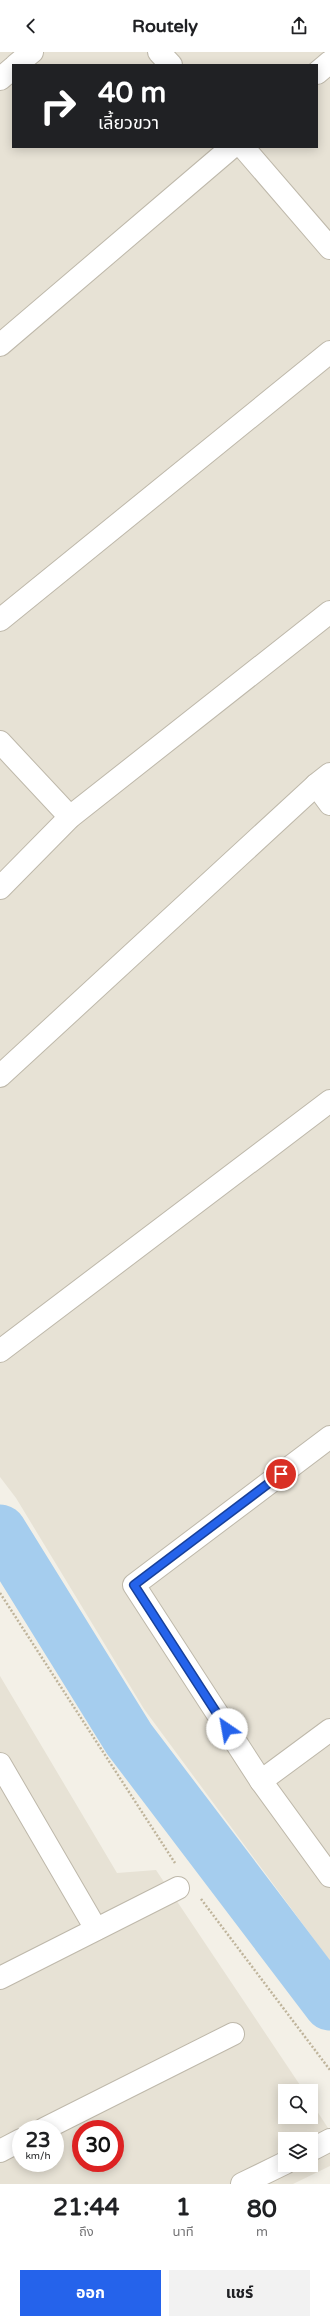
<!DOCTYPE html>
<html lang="th">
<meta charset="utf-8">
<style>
body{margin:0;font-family:"Varela Round","Noto Sans Thai",sans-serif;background:#f2f2f2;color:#202124;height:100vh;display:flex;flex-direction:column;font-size:15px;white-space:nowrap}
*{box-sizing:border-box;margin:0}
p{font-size:13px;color:#757577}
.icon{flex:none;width:22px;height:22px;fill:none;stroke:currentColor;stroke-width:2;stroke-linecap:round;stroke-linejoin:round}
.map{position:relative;height:2132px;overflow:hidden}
.drawer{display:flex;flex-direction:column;background:#fff;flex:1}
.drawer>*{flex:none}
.banner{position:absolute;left:12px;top:12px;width:306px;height:84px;border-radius:0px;box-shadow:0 2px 10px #0003;background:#202124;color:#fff;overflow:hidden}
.fabs{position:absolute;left:278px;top:2032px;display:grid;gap:8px}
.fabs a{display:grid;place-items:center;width:40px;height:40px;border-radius:0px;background:#fff;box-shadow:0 2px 10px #0003;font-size:20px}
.speed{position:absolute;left:12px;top:2068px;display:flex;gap:8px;font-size:20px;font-weight:700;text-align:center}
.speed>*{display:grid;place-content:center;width:52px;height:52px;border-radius:50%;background:#fff;box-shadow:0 2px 10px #0003;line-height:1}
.speed small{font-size:10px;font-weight:400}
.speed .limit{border:6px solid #d22;background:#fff;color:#111}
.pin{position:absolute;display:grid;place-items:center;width:34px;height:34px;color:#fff;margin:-17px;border:2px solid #fff;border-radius:50%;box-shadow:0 1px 4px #0007}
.me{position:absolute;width:44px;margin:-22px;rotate:327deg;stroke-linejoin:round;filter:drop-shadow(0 0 3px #0008)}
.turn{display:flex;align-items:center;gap:14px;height:84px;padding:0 20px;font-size:18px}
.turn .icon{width:52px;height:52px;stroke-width:2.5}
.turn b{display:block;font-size:28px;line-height:34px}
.eta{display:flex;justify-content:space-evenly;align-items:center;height:68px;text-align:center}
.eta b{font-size:24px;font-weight:700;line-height:28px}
.cta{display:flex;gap:8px;margin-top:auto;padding:8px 20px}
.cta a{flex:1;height:46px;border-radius:0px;background:#2563eb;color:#fff;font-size:16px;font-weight:700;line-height:46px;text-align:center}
.cta a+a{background:#f2f2f2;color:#202124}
header{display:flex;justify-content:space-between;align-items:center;height:52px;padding:0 20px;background:#fff;font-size:18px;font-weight:700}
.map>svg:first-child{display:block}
.residential{fill:#e7e2d5;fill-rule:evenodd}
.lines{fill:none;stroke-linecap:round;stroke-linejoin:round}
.river{stroke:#a5cdee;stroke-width:53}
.street-casing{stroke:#beb8aa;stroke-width:24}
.path{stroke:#bfb49b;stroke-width:2.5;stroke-dasharray:2 2;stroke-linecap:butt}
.street{stroke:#fff;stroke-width:22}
.route-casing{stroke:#184099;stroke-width:10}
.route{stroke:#2563eb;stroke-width:7}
</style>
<header><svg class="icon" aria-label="back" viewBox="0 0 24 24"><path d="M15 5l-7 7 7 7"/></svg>Routely<svg class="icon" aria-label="share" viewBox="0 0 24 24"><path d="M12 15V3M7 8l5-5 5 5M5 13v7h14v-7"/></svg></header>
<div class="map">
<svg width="330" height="2132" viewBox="0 0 330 2132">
<rect width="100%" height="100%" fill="#f3f0e7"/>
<g class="residential">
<path d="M 0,0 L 330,0 L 330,1909 L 144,1657 L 16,1446 L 0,1425 ZM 13,13 L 317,13 L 317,95 L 13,95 Z"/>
<path d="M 0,1624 L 117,1821 L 156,1818 L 304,2039 L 285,2039 L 285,2065 L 311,2065 L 311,2050 L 330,2079 L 330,2114 L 293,2132 L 0,2132 ZM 21,2077 L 55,2077 L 55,2111 L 21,2111 ZM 81,2077 L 115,2077 L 115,2111 L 81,2111 ZM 285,2087 L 311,2087 L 311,2113 L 285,2113 Z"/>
</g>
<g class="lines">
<polyline class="river" points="0,1479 129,1687 330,1952"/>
<defs>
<g id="street">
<polyline points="159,0 171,13"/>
<polyline points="16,13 32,0"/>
<polyline points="317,21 330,10"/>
<polyline points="0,27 13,16"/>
<polyline points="243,95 330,196"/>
<polyline points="0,293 232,95"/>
<polyline points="0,568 330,300"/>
<polyline points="0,690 70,765"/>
<polyline points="316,733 330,752"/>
<polyline points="0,836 70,765 330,560"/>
<polyline points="0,1024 316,733 330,722"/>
<polyline points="0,1299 330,1049"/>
<polyline points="330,1385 134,1533 261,1729 330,1824"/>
<polyline points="0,1712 96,1877"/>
<polyline points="261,1729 330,1678"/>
<polyline points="0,1926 178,1836"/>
<polyline points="44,2077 233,1982"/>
<polyline points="311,2098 330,2088"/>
<polyline points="0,2099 21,2088"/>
<polyline points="242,2132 285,2111"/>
</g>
</defs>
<use href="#street" class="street-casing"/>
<g class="path">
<polyline points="0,1541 175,1811"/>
<polyline points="201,1847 330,2018"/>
</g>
<use href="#street" class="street"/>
</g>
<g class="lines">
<defs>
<polyline id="route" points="227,1677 134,1533 281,1422"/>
</defs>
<use href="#route" class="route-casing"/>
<use href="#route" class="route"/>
</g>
</svg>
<div class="fabs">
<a><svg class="icon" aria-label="search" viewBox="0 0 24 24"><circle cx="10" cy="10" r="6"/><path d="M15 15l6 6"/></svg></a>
<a><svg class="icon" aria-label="layers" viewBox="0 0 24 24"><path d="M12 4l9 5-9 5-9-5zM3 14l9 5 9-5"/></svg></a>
</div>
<div class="speed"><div>23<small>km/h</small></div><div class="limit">30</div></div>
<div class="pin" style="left:281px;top:1422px;background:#d93025"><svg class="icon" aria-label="arrive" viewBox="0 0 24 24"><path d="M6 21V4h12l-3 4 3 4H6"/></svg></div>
<svg class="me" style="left:227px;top:1677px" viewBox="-20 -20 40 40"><circle r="19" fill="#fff"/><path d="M0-13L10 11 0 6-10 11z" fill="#2563eb"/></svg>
<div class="banner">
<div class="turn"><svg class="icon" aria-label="right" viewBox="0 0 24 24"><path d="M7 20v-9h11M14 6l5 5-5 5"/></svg><div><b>40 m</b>เลี้ยวขวา</div></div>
</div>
</div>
<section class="drawer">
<div class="eta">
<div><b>21:44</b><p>ถึง</p></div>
<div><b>1</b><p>นาที</p></div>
<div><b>80</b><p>m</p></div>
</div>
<div class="cta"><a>ออก</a><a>แชร์</a></div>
</section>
